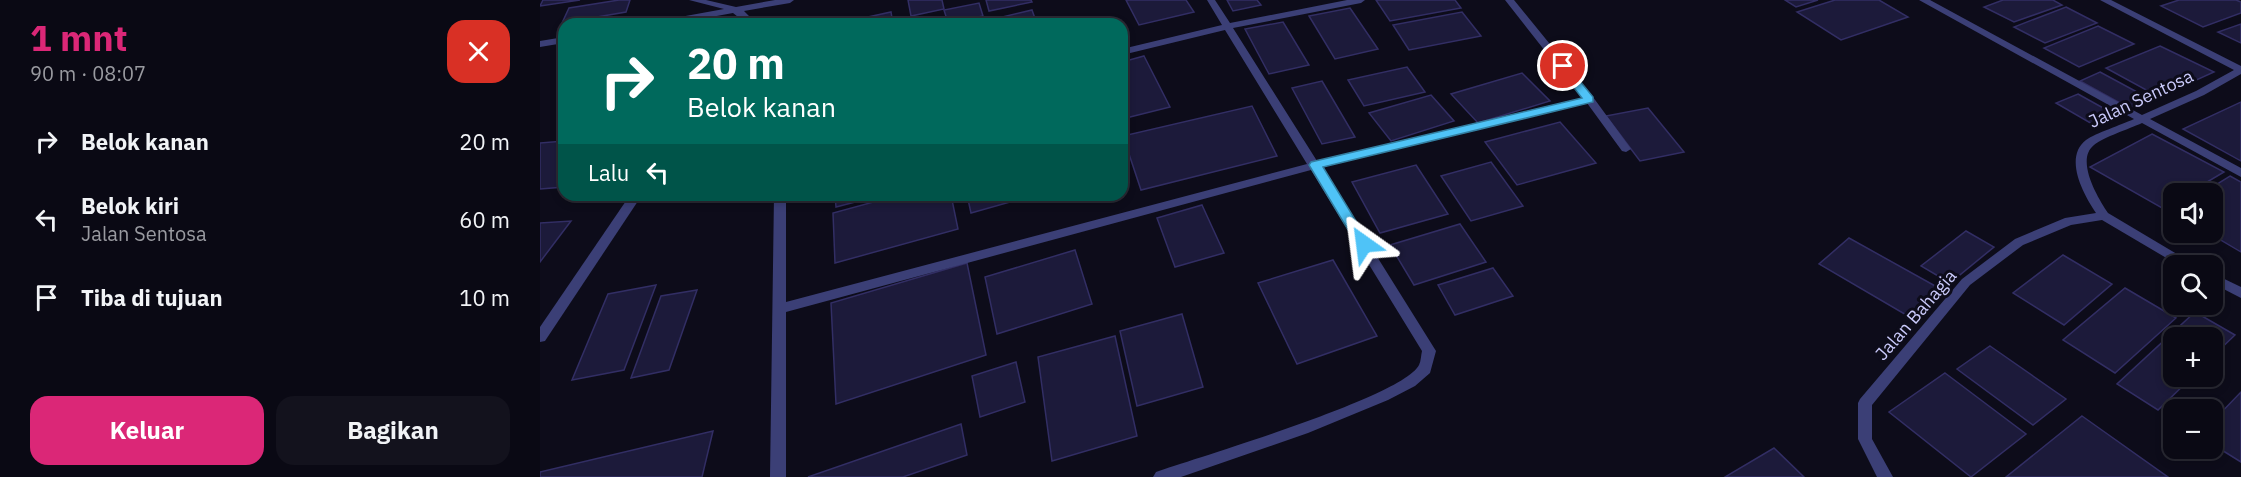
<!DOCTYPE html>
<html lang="id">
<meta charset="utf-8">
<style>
body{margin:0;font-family:"IBM Plex Sans",sans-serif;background:#13121d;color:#f1f3f6;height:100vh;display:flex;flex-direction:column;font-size:22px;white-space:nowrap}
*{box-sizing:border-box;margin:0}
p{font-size:20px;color:#999aa0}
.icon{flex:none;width:33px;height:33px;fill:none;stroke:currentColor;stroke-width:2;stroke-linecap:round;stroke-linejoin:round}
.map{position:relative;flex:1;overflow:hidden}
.sheet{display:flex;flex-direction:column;background:#0a0914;width:540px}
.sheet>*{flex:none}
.top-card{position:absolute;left:18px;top:18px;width:570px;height:183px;border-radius:18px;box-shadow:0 3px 9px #0003,0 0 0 2px #2a2a34;background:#00695c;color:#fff;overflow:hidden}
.controls{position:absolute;left:1623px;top:183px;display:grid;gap:12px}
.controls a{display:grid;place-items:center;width:60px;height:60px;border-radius:12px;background:#0a0914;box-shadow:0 3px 9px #0003,0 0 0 2px #2a2a34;font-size:30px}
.pin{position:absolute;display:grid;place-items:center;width:51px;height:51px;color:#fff;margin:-26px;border:3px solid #fff;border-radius:50%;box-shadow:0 2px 6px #0007}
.me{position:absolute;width:66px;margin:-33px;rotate:329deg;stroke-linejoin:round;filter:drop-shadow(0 0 4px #0008)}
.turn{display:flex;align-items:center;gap:21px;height:126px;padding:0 30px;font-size:27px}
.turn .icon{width:78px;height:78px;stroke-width:2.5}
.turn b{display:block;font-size:42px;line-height:51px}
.then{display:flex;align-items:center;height:57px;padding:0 30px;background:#0003;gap:12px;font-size:22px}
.round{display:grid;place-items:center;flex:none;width:63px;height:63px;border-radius:18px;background:#13121d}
.overview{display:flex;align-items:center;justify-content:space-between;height:102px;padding:0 30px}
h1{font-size:36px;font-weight:700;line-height:45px;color:#db2777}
.action{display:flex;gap:12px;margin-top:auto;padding:12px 30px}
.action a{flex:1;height:69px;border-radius:18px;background:#db2777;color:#fff;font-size:24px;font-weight:700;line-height:69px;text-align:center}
.action a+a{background:#13121d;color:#f1f3f6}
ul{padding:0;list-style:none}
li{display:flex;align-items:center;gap:18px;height:78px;padding:0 30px}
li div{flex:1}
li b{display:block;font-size:22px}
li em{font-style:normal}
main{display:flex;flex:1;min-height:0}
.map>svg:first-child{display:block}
.building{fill:#1c1a3a;stroke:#322e64;stroke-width:1.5}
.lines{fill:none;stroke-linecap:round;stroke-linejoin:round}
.minor{fill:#3b3f76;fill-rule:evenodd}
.route{fill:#4fc3f7;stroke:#337fa1;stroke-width:1.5}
.labels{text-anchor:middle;stroke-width:6;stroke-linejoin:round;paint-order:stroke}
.street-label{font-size:18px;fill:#cacafb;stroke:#0d0c1a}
</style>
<main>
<section class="sheet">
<div class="overview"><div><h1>1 mnt</h1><p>90 m · 08:07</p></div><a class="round" style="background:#d93025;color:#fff"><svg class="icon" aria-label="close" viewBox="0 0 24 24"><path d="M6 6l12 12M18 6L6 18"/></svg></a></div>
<ul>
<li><svg class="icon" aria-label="right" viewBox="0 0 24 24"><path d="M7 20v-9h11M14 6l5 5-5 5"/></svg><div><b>Belok kanan</b></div><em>20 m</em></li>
<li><svg class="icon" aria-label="left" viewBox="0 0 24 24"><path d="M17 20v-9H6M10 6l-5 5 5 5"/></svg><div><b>Belok kiri</b><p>Jalan Sentosa</p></div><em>60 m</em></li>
<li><svg class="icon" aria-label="arrive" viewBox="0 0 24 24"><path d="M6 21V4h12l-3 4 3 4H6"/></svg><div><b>Tiba di tujuan</b></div><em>10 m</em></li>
</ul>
<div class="action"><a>Keluar</a><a>Bagikan</a></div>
</section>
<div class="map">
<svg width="1701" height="477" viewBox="0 0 1701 477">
<rect width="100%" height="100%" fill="#0d0c1a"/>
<g class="building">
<polygon points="3,0 40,0 0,6"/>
<polygon points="79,0 90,0 86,12 22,23 29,8"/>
<polygon points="368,0 402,0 404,9 371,16"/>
<polygon points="446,0 491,0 492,2 449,11"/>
<polygon points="586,0 646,0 654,12 599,25"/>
<polygon points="687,0 717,0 721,5 693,11"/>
<polygon points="836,0 915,0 921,8 850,21"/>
<polygon points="1245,0 1278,0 1256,7"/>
<polygon points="1295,0 1339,0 1368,17 1301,40 1257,12"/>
<polygon points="1463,0 1513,0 1522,5 1474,22 1444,7"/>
<polygon points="1639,0 1696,0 1701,2 1701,13 1663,27 1621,6"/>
<polygon points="439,3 443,16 408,23 404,10"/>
<polygon points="1526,7 1557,23 1505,43 1474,27"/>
<polygon points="810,8 838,49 795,59 769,16"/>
<polygon points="492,10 497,24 460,24 458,18"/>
<polygon points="351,12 353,24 296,24"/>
<polygon points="922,12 941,36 869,50 853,25"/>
<polygon points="743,22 769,65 729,74 705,29"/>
<polygon points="1701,24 1701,43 1678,32"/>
<polygon points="1558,26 1594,44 1539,67 1504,48"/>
<polygon points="1620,46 1674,72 1619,97 1566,68"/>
<polygon points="604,56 630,107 582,119 582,62"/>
<polygon points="867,67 885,92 824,106 808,80"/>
<polygon points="1560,72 1610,99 1589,108 1540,81"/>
<polygon points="982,73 1010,101 938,123 911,94"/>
<polygon points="782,81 815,137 782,144 752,88"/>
<polygon points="1538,94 1574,114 1552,124 1516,103"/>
<polygon points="891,95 914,121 851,141 829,113"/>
<polygon points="1701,102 1701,161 1643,129"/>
<polygon points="712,106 737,156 601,190 583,136"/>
<polygon points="1108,108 1144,152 1100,161 1066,116"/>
<polygon points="1020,122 1056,163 977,185 945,142"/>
<polygon points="1612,134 1684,172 1647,194 1634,194 1634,202 1622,208 1550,167"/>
<polygon points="24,141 24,187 0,189 0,143"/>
<polygon points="951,162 983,206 931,221 901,176"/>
<polygon points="876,165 908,214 840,233 812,182"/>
<polygon points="1690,176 1701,182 1701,252 1667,232 1672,232 1672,194 1661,194"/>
<polygon points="295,195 342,195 296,207"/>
<polygon points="359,195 411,195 418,229 295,263 293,213"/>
<polygon points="427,195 495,195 431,213"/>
<polygon points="662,205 684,253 635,267 617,218"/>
<polygon points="31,221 0,262 0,223"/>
<polygon points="920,224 946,262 874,285 850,245"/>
<polygon points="1426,231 1454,247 1410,283 1381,266"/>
<polygon points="1309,238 1397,287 1368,316 1279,264"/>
<polygon points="535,250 552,304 457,334 445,277"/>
<polygon points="1523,255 1572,284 1524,325 1473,293"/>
<polygon points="793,260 837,336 757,364 718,283"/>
<polygon points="427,263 446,355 296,404 291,303"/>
<polygon points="953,268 973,296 915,315 898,285"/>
<polygon points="116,285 84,370 32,380 68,294"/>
<polygon points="1585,288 1636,318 1575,373 1523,340"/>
<polygon points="157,290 129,370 91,378 121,296"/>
<polygon points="1655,312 1695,335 1672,357 1672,338 1634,338 1634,376 1653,376 1618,410 1577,384"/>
<polygon points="642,314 663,387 597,406 580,331"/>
<polygon points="575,336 597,436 512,461 498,357"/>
<polygon points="1450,346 1526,399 1493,425 1417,369"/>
<polygon points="476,362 485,402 440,417 432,376"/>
<polygon points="1405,373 1486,434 1431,477 1349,412"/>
<polygon points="1701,392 1701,462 1672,444 1672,422"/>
<polygon points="1542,416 1628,477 1466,477"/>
<polygon points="421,424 427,455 363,477 268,477"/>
<polygon points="173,431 162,477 0,477 0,472"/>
<polygon points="1234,448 1264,477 1185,477"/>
</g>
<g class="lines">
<g class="minor">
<polygon points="149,0 166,0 196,7 235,0 254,0 250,3 204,11 217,24 207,24 193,13 133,24 113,24 118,21 184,9"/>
<path d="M 667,0 L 675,0 L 690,23 L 807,0 L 825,0 L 821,3 L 693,28 L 777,161 L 1042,98 L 965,0 L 974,0 L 1053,97 L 1091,149 L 1086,152 L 1082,151 L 1047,103 L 781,167 L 896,351 L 890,373 L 875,386 L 848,400 L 768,433 L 641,477 L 613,477 L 616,472 C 658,457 863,397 879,365 C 881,361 881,355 882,351 L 771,170 L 246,312 L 246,477 L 230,477 L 234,195 L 246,195 L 246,302 L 767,164 L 685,30 L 582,55 L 582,49 L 682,25 Z"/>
<path d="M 1379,0 L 1390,0 L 1602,115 L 1656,91 L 1694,70 L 1560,0 L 1571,0 L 1701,66 L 1701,74 L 1664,95 L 1610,119 L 1701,168 L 1701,177 L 1602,123 C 1589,129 1564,137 1554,145 C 1535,160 1558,198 1568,213 L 1657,266 L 1640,266 L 1562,220 L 1531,225 L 1483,245 L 1430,285 L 1332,405 L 1332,439 L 1353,477 L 1337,477 L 1318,439 L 1318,403 L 1320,399 L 1422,279 L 1475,239 L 1525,218 L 1556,213 C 1544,195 1523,158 1546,140 C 1556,133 1581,125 1594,119 Z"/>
<polygon points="24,37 24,43 0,47 0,41"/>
<polygon points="90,195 102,195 5,341 0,342 0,327"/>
<polygon points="1672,273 1701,287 1701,298 1672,283"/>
</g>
</g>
<polygon class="route" points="1023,63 1026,64 1053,97 1053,102 783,167 830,244 824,249 819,248 769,165 771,162 1042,98 1017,66"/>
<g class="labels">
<g class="street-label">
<text transform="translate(1601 99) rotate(-25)" y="6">Jalan Sentosa</text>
<text transform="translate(1376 315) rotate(-49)" y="6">Jalan Bahagia</text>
</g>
</g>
</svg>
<div class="controls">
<a><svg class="icon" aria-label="sound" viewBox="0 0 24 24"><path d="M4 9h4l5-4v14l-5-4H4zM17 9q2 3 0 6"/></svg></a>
<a><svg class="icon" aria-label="search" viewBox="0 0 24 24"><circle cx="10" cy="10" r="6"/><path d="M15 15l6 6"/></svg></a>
<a>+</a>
<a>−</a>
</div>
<div class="pin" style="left:1023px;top:66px;background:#d93025"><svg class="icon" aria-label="arrive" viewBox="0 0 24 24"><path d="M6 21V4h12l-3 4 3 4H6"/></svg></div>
<svg class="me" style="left:824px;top:244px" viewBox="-20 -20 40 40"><path d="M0-17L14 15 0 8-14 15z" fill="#4fc3f7" stroke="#fff" stroke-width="4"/></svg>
<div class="top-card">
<div class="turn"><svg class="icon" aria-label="right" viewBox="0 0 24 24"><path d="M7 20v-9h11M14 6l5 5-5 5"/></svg><div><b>20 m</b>Belok kanan</div></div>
<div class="then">Lalu<svg class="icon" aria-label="left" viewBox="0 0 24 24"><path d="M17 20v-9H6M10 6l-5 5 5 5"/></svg></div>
</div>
</div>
</main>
